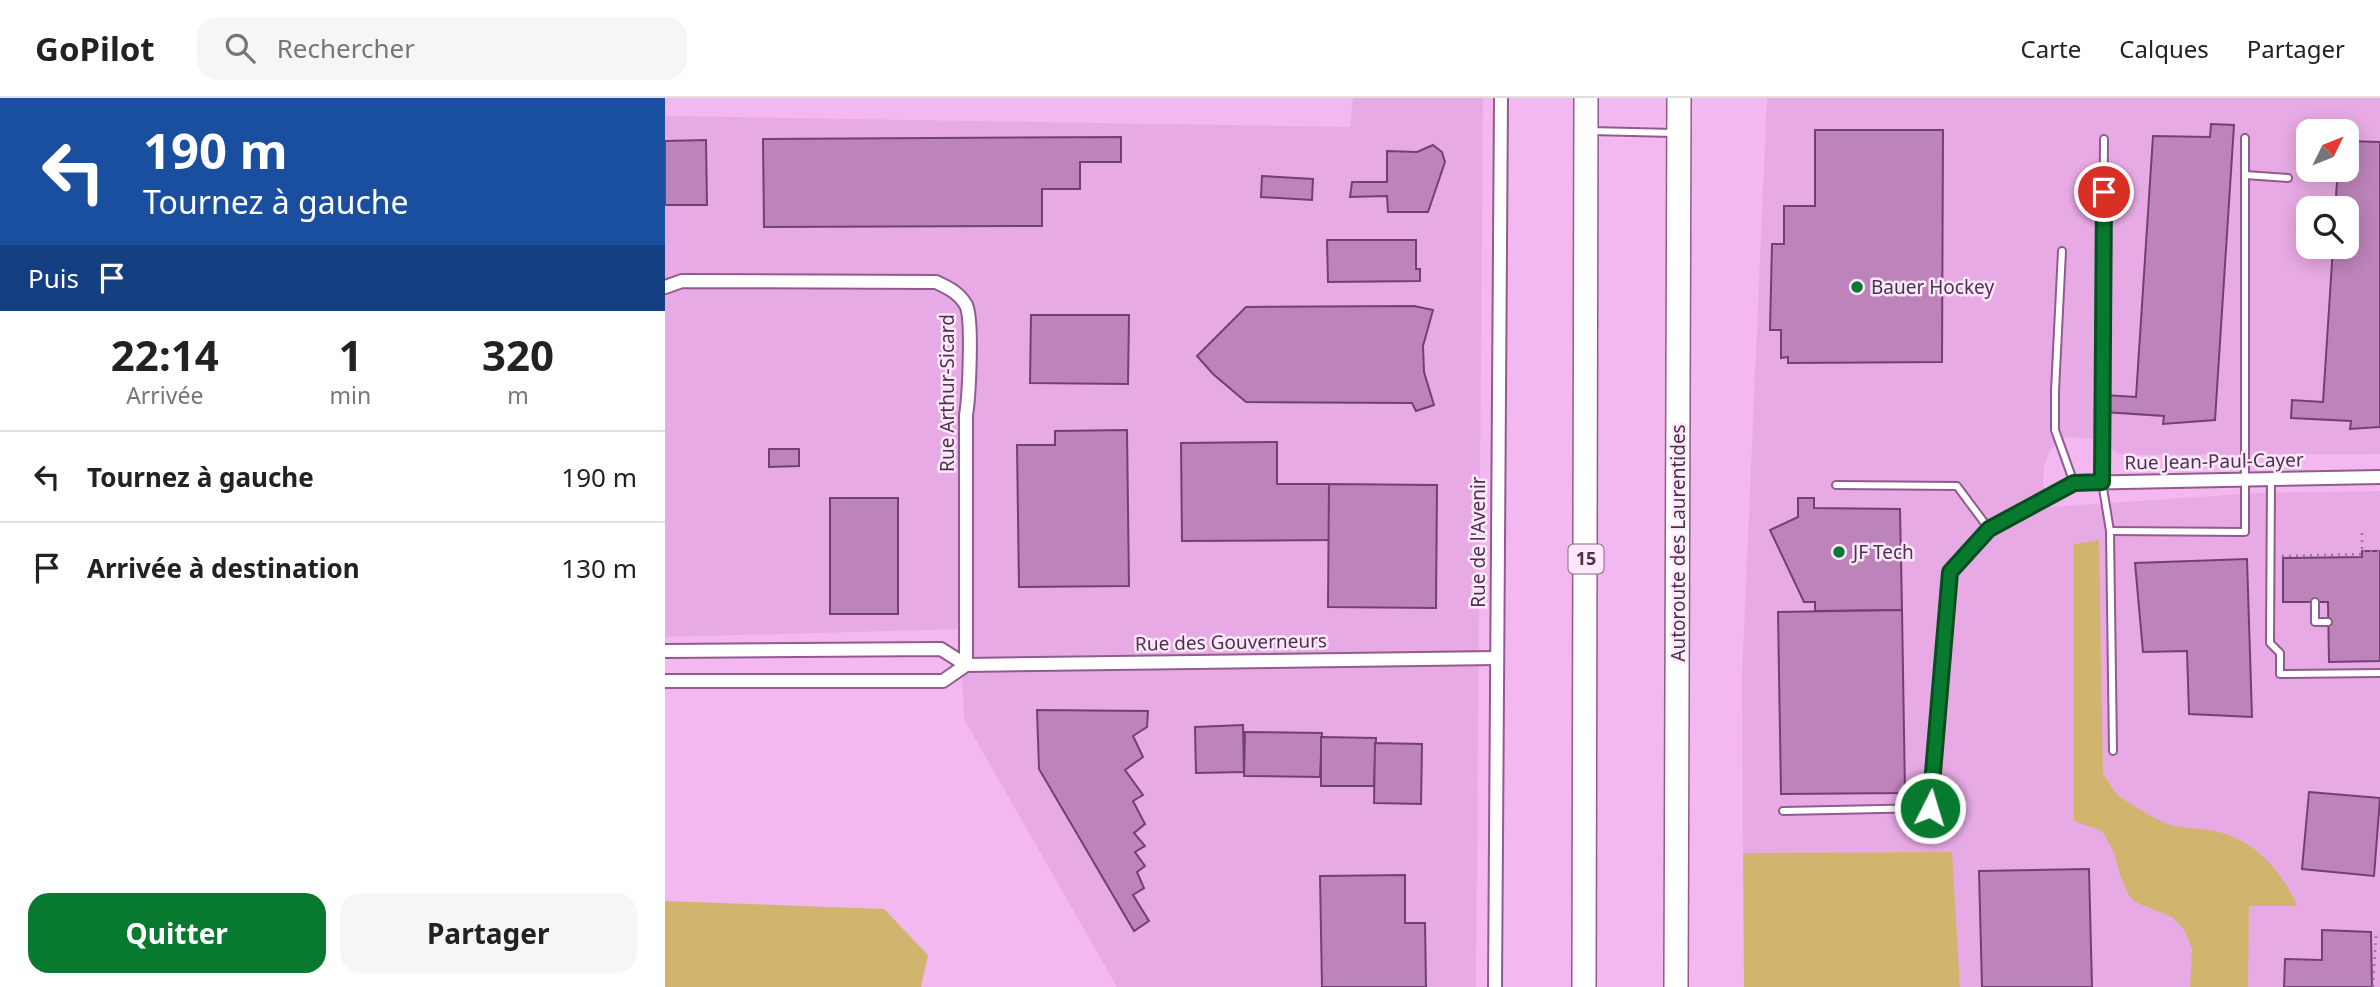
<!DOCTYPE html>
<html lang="fr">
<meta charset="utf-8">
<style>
body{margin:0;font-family:"Noto Sans",sans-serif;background:#f6f6f6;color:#222;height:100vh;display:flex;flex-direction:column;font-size:26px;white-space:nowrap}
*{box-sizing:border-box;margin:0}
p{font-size:23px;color:#767676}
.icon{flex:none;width:38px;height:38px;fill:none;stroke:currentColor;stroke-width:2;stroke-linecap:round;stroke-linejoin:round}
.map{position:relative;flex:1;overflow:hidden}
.panel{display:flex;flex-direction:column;background:#fff;width:665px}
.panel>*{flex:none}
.hud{background:#1a4fa0;color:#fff;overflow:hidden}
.needle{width:46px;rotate:47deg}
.controls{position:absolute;left:1631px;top:21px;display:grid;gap:14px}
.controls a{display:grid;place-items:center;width:63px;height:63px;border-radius:14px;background:#fff;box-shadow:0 4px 18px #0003;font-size:35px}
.pin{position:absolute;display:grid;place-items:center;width:60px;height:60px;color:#fff;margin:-30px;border:4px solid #fff;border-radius:50%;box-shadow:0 2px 7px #0007}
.me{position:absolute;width:77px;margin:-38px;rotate:5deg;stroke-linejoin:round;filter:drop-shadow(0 0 5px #0008)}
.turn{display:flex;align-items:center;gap:24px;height:147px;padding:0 28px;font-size:32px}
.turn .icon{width:91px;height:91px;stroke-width:2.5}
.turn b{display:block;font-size:49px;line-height:60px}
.then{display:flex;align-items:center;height:66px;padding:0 28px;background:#0003;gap:14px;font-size:26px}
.eta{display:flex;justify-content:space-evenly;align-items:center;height:119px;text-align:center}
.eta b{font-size:42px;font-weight:700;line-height:49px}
.action{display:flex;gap:14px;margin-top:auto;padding:14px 28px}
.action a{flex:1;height:80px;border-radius:21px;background:#077a30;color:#fff;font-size:28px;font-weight:700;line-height:80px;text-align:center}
.action a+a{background:#f6f6f6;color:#222}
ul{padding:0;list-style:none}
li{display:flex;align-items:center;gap:21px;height:91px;padding:0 28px;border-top:2px solid #e0e0e0}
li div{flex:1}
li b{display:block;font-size:26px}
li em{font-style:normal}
header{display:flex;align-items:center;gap:42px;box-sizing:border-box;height:98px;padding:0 35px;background:#fff;border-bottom:2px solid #e0e0e0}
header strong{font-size:33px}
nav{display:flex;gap:38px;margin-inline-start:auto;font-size:24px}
.search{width:490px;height:63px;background:#f6f6f6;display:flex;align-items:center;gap:18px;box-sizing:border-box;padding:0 24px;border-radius:21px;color:#767676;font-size:26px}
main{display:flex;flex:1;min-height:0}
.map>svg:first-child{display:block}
.built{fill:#e8aae5;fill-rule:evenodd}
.green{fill:#d1b56f}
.building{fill:#bd83bb;stroke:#734072;stroke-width:2}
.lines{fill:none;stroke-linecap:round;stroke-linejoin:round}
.service-casing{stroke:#905b8e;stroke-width:10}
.minor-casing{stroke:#905b8e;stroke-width:16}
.motorway-casing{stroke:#905b8e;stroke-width:26}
.path{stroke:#9d759b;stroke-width:2.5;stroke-dasharray:2 5;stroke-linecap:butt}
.service{stroke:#fff;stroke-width:6}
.minor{stroke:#fff;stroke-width:12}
.motorway{stroke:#fff;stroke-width:23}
.route-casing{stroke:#054f1f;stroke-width:18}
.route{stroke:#077a30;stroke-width:12}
.poi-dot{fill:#077a30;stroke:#ffe7fd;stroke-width:2.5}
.labels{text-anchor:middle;stroke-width:5;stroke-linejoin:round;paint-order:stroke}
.shield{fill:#ffe7fd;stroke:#80697f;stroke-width:2}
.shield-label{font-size:18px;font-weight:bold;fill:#4a3349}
.poi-label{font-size:19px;fill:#4a3349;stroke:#ffe7fd;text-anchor:start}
.street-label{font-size:19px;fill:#4a3349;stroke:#ffe7fd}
</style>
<header>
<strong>GoPilot</strong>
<div class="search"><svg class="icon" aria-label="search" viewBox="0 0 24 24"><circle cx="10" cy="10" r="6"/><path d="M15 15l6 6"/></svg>Rechercher</div>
<nav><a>Carte</a><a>Calques</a><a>Partager</a></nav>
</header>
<main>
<section class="panel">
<div class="hud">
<div class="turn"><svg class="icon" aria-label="left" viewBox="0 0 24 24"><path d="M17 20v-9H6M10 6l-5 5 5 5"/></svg><div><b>190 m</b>Tournez à gauche</div></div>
<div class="then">Puis<svg class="icon" aria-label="arrive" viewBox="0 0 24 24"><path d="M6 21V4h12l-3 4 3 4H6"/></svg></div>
</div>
<div class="eta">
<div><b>22:14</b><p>Arrivée</p></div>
<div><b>1</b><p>min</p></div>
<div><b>320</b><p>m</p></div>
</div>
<ul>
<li><svg class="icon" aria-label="left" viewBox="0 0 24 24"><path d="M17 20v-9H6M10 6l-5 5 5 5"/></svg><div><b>Tournez à gauche</b></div><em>190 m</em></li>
<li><svg class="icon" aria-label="arrive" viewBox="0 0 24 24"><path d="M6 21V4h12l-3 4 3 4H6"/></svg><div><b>Arrivée à destination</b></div><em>130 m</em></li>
</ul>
<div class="action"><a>Quitter</a><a>Partager</a></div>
</section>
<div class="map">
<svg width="1715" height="889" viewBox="0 0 1715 889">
<rect width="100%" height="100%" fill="#f3b8f0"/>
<g class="built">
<polygon points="688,0 818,0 811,889 452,889 299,621 296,531 0,539 0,18 685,29"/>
<path d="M 1102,0 L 1715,0 L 1715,356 L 1457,357 L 1431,341 L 1401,339 L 1384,353 L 1379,370 L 1378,387 L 1386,409 L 1592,395 L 1715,393 L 1715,889 L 1295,889 L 1286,754 L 1078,755 L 1077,578 ZM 1643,33 L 1682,33 L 1682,72 L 1643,72 ZM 1643,110 L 1682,110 L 1682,149 L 1643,149 Z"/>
</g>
<g class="green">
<path d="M 1434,442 L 1438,676 C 1443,683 1448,692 1454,698 C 1458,702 1499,726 1505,727 C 1522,731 1541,730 1558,735 C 1592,745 1619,776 1632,808 L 1584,808 L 1583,889 L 1525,889 L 1527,851 L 1520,833 L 1507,819 L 1470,804 L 1463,796 L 1455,777 L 1449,754 L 1437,733 L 1409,723 L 1409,446 Z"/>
<polygon points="1287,754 1295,889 1079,889 1078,755"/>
<polygon points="0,803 219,811 263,857 256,889 0,889"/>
</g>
<g class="building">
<polygon points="1546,26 1569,27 1550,322 1498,326 1499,318 1439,314 1440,297 1471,299 1488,38 1545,39"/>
<polygon points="1150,32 1278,32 1277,264 1123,265 1123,259 1116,260 1116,232 1105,232 1107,146 1119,146 1119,108 1150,108"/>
<polygon points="456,39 456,64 415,64 415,91 377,91 377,128 99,129 98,41"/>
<polygon points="41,42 42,107 0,107 0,43"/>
<polygon points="1682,43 1715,44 1715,329 1685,331 1686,323 1626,320 1627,302 1658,304 1668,149 1682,149 1682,110 1670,110 1673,72 1682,72"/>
<polygon points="768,47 777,54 780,64 763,114 723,114 722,98 685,99 687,84 722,84 722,53 752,54"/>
<polygon points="597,78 648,81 647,102 596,99"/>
<polygon points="662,142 751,142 751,171 755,171 755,183 663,184"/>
<polygon points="749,208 768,212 758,248 759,274 769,307 751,313 747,305 581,304 548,276 532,258 581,209"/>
<polygon points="366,217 464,217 463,286 365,285"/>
<polygon points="462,332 464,488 354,489 352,347 390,347 390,333"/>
<polygon points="612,344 612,386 664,386 665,442 517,443 516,345"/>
<polygon points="104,351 134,351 134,368 104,369"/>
<polygon points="664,386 772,387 771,510 663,509"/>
<rect x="165" y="400" width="68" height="116"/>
<polygon points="1133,400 1149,400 1149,410 1235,411 1237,512 1150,513 1150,504 1139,504 1105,432 1133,419"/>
<polygon points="1697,453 1715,453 1715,563 1664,564 1663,504 1618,504 1618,460 1697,459"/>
<polygon points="1582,461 1587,619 1524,616 1522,553 1478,554 1470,465"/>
<polygon points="1237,512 1240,695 1116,696 1113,514"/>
<polygon points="372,612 483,613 482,629 468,638 478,659 460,672 478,697 468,703 480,726 469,735 480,748 470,754 480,768 472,774 479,790 468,797 484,823 469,833 374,671"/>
<polygon points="578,627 579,674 531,675 530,629"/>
<polygon points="580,634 657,635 655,679 579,678"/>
<polygon points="656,639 711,640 709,688 656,688"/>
<polygon points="710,645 757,646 756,706 709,705"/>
<polygon points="1644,694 1715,700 1709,778 1637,771"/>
<polygon points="1424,771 1427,889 1317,889 1314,773"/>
<polygon points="740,777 740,825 760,825 761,889 657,889 655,778"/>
<polygon points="1657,832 1706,834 1707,889 1619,889 1620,861 1657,862"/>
</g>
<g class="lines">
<defs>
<g id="service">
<polyline points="925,33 1009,35"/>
<polyline points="1439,41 1437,384 1445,433 1448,653"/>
<polyline points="1580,77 1623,80"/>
<polyline points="1606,381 1605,545 1615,555 1615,576 1715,575"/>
<polyline points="1171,387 1292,388 1324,431"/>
<polyline points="1445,433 1580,434 1580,40"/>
<polyline points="1650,504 1650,524 1663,524"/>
<polyline points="1118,713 1265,710 1285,474 1324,431 1409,385 1390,332 1390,293 1397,153"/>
</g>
<g id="minor">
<path d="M 0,189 L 17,183 L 271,184 C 284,190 294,195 301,207 C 308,220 304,299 301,317 L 301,567"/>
<polyline points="1409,385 1715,379"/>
<polyline points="0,553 276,551 301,567 831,560"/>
<polyline points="0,583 278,583 301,567"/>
<polyline points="830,889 836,0"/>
</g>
<g id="motorway">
<polyline points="919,889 921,0"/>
<polyline points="1011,889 1014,0"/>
</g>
</defs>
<use href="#service" class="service-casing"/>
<use href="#minor" class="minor-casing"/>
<use href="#motorway" class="motorway-casing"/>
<g class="path">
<polyline points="1697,435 1697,453"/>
<polyline points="1617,458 1697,456 1697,453 1715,453"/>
<polyline points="1708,889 1711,837 1715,838"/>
</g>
<use href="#service" class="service"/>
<use href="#minor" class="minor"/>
<use href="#motorway" class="motorway"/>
</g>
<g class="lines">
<defs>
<polyline id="route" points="1265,710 1285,474 1324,431 1409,385 1437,384 1439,94"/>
</defs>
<use href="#route" class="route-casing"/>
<use href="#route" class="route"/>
</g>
<g class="poi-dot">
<circle cx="1192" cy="189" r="7"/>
<circle cx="1174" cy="454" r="7"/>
</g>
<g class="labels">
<rect class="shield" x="903.5" y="446.5" width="35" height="29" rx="5"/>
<g class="shield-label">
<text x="921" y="467">15</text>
</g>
<g class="poi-label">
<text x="1206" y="196">Bauer Hockey</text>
<text x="1188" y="461">JF Tech</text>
</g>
<g class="street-label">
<text transform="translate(282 295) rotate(-90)" y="7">Rue Arthur-Sicard</text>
<text transform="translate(1549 363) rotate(-1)" y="7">Rue Jean-Paul-Cayer</text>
<text transform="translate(813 444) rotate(-90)" y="7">Rue de l'Avenir</text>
<text transform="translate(1013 445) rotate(-90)" y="7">Autoroute des Laurentides</text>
<text transform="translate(566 544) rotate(-1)" y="7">Rue des Gouverneurs</text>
</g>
</g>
</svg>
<div class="controls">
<a><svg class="needle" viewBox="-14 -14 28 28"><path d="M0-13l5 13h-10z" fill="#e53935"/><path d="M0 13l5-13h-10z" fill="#767676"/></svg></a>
<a><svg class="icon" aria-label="search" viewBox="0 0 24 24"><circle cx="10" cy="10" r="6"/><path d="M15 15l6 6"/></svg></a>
</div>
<div class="pin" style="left:1439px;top:94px;background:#d93025"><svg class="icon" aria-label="arrive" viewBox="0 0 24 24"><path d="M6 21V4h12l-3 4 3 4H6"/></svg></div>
<svg class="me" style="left:1265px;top:710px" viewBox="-20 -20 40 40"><circle r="17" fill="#077a30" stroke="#fff" stroke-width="3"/><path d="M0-11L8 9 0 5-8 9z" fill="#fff"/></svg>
</div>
</main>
